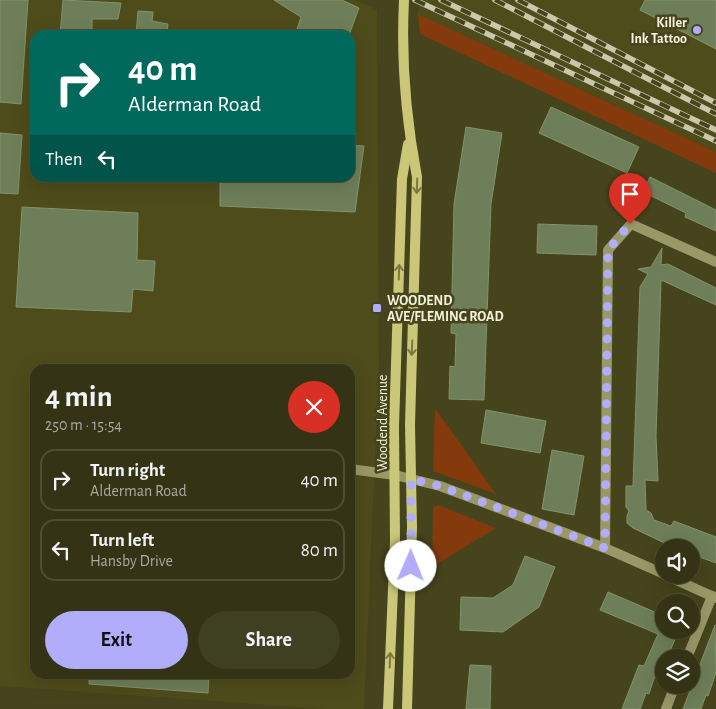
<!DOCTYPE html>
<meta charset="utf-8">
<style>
body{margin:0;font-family:"Alegreya Sans",sans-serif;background:#3f3f22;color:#f1f3f6;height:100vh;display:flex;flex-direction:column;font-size:19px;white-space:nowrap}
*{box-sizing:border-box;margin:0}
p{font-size:16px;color:#a9aaa0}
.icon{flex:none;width:28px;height:28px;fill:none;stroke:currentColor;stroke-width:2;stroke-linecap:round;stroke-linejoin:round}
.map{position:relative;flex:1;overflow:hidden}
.sheet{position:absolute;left:30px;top:364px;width:325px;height:315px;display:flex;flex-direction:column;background:#343315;border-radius:15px;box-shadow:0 5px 20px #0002,0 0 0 1px #4e4e34}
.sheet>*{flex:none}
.hud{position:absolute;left:30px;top:30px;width:325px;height:152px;border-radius:15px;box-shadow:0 5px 20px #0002,0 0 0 1px #4e4e34;background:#00695c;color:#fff;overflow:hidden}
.controls{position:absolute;left:655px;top:539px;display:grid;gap:10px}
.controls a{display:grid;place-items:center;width:45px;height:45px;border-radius:50%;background:#343315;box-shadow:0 5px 20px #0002,0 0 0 1px #4e4e34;font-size:25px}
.pin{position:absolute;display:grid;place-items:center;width:42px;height:42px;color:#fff;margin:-51px -21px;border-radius:50% 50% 50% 0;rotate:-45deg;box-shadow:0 0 5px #0007}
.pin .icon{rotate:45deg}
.me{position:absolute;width:55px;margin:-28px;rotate:1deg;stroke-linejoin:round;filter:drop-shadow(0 0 4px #0008)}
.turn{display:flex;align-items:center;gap:18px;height:105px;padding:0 15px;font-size:22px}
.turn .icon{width:65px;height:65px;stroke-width:2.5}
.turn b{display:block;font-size:35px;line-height:42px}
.then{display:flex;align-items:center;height:48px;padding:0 15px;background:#0003;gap:10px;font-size:19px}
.round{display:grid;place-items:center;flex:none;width:52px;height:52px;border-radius:26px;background:#3f3f22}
.overview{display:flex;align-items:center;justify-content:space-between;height:85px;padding:0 15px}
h1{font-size:30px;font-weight:700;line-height:38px}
.cta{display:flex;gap:10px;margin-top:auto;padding:10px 15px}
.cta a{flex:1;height:58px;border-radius:30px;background:#b1adfa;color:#111;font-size:20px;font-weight:700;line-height:58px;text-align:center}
.cta a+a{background:#3f3f22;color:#f1f3f6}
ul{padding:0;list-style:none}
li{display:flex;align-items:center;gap:15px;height:62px;margin:0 10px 8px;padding:0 5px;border:2px solid #4e4e34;border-radius:15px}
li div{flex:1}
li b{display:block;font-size:19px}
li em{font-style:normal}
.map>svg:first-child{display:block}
.built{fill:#4e4c1b;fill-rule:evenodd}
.green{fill:#853a0e}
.building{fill:#6e7e58;stroke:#83936c}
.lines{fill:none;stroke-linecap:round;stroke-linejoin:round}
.street{stroke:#9a9868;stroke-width:10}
.secondary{stroke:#cbc779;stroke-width:10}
.rail-casing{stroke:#c9c8ad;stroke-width:5.5}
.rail{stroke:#46441c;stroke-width:4;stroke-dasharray:11;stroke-linecap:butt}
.oneway{stroke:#7b7841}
.route{stroke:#b1adfa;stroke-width:9;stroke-dasharray:0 16.2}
.poi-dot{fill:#b1adfa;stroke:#46441c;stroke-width:2}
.labels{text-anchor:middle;stroke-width:5;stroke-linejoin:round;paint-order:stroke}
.poi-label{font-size:14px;font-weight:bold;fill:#f3f3dc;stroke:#46441c;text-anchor:end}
.street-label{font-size:14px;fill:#f3f3dc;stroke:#46441c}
</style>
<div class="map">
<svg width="716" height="709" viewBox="0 0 716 709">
<rect width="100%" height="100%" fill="#46441c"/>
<g class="built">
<path d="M 0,0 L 355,0 L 377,10 L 379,366 L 364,709 L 325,709 L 0,686 ZM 35,35 L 350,35 L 350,178 L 35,178 ZM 35,369 L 350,369 L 350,674 L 35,674 Z"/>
<polygon points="420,0 716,0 716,152 418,14"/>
</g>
<g class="green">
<polygon points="418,14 716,152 716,173 420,34"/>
<polygon points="435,408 496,494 433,471"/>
<polygon points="438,505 496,528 432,567 433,507"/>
</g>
<g class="building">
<polygon points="0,0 28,0 21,104 0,102"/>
<polygon points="63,0 121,3 118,19 92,19 92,35 60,35"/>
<polygon points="274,0 342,0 359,8 349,35 295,35 301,17"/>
<polygon points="645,0 716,0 716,49 640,10"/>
<polygon points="138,11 153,12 152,21 168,24 167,35 136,35"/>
<polygon points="551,107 639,147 627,173 539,133"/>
<polygon points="466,127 502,133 491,204 484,400 449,399 450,366 455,367 456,334 451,333 454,204"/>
<polygon points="0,133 22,135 18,194 0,193"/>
<polygon points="350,145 364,146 355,212 220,206 220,178 350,178"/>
<polygon points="650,177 716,210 716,231 685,217 686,213 643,192"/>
<polygon points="22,207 138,213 137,260 155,261 153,291 133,289 131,312 16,307"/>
<polygon points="538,224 597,226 596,255 537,253"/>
<polygon points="662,248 661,265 668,264 716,288 716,305 661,280 656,436 658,481 645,480 646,510 651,513 654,520 671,526 674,521 716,537 716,563 691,554 691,548 675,548 633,528 627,523 627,516 629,511 626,507 626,486 633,486 640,287 648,274 638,269 651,267"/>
<polygon points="486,410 546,421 540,453 481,443"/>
<polygon points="552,450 584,456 574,515 542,509"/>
<polygon points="525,556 555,567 539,607 503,632 460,630 461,597 493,598 513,585"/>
<polygon points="608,592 664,616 664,630 679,630 667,658 664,658 664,661 660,660 649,694 646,693 640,709 622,709 639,665 644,666 658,634 600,610"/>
<polygon points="715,625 716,673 708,696 706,695 701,709 683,709"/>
<polygon points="470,665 491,666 490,709 466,709"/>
<polygon points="89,674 209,674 208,693 89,684"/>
</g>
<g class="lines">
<g class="street">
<polyline points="350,469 395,475 440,486 605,548 664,574"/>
<polyline points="605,548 608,250 631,224 716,262"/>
<polyline points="665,575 716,598"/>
<polyline points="687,658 712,596"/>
<polyline points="666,709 675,685"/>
</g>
<g class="secondary">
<path d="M 404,0 C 401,59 406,119 417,177 L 410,425 L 412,527 L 407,709"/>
<polyline points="388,709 395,541 394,426 402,179 408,144"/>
</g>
<defs>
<g id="rail">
<polyline points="415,0 716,141"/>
<polyline points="441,0 716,130"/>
<polyline points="495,0 716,114"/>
<polyline points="518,0 716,103"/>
</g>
</defs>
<use href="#rail" class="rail-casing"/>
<use href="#rail" class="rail"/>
</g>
<defs><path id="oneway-shaft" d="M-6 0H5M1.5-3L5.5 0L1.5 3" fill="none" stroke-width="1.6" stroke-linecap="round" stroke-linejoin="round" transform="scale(1.25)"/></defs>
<g class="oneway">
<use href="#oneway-shaft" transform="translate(417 186) rotate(92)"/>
<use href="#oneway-shaft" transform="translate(399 272) rotate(-88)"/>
<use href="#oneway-shaft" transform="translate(412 348) rotate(92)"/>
<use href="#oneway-shaft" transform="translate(390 660) rotate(-88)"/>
</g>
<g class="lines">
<polyline class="route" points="411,566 411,479 440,486 605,548 608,250 630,224"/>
</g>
<g class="poi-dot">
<circle cx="697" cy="30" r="5"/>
<rect x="372" y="303" width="10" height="10" rx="2.5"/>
</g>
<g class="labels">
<g class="poi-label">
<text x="687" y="27">Killer<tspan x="687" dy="16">Ink Tattoo</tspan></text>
<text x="387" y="305" text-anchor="start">WOODEND<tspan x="387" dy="16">AVE/FLEMING ROAD</tspan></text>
</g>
<g class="street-label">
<text transform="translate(382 423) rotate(-90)" y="5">Woodend Avenue</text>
</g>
</g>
</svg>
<div class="controls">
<a><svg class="icon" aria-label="sound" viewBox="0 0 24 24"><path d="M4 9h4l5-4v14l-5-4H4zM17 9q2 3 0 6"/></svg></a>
<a><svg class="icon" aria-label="search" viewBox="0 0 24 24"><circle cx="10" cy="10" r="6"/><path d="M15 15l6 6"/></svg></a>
<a><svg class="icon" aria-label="layers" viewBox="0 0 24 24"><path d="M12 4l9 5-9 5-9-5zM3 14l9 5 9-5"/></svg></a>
</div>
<div class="pin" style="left:630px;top:224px;background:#d93025"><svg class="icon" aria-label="arrive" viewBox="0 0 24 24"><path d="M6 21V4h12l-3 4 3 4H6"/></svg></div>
<svg class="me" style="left:411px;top:566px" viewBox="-20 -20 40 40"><circle r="19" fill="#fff"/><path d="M0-13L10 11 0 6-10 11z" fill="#b1adfa"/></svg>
<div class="hud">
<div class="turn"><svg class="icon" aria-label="right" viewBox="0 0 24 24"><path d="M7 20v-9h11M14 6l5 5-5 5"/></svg><div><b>40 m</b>Alderman Road</div></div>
<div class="then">Then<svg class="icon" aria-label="left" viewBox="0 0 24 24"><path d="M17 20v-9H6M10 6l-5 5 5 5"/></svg></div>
</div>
<section class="sheet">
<div class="overview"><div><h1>4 min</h1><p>250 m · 15:54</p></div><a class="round" style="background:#d93025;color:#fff"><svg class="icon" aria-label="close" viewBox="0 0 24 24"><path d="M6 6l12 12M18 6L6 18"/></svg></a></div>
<ul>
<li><svg class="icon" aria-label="right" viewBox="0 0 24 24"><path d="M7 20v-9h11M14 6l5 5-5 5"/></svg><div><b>Turn right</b><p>Alderman Road</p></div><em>40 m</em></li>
<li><svg class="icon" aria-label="left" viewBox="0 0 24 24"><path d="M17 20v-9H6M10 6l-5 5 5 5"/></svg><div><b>Turn left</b><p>Hansby Drive</p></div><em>80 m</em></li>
</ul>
<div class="cta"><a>Exit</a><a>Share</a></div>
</section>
</div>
